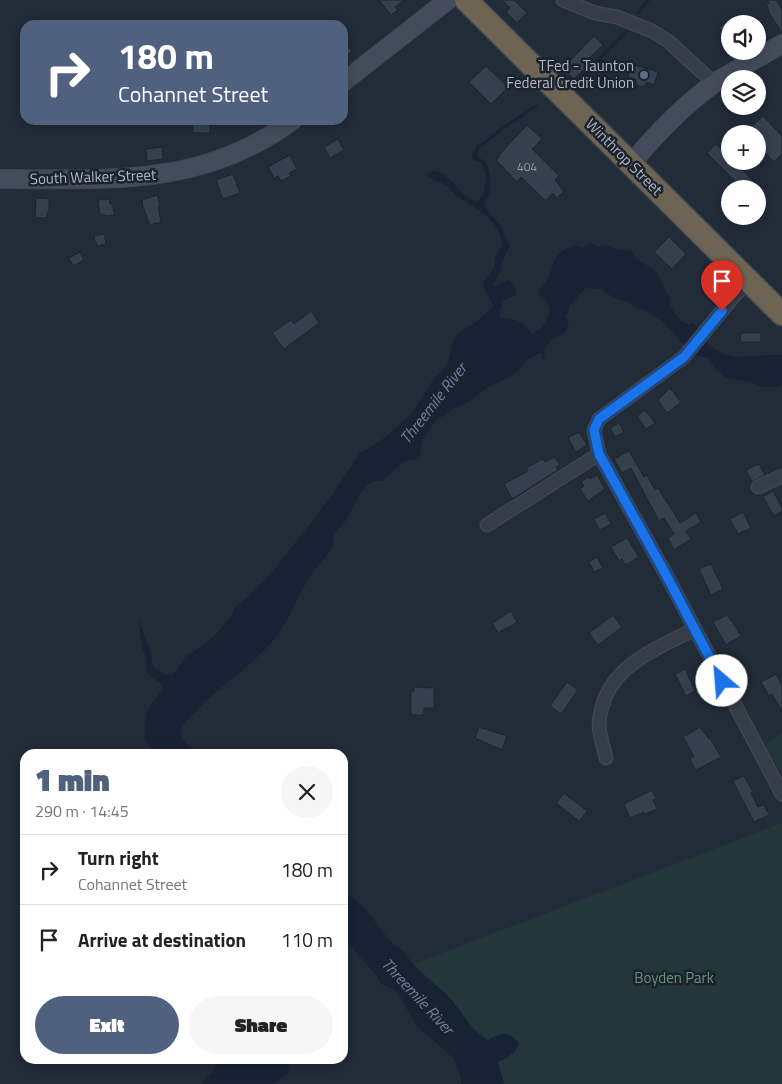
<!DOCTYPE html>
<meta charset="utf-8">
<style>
body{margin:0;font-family:"Titillium Web",sans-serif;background:#f6f6f6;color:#222;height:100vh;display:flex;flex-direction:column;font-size:19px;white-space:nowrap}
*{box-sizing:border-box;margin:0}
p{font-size:16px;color:#767676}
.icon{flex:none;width:28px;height:28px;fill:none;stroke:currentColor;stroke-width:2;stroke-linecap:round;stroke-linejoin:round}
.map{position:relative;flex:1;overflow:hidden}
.sheet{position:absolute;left:20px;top:749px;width:328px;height:315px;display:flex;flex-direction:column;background:#fff;border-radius:15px;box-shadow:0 2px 12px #0003}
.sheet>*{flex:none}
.top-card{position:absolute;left:20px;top:20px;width:328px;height:105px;border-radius:15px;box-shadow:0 2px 12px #0003;background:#50617f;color:#fff;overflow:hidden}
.controls{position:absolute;left:721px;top:15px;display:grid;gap:10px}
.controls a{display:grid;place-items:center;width:45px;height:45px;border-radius:50%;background:#fff;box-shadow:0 2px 12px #0003;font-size:25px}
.pin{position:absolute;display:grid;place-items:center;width:42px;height:42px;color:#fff;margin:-51px -21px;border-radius:50% 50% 50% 0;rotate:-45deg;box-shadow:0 0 5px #0007}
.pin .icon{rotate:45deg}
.me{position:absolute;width:55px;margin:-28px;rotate:333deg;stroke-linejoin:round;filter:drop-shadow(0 0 4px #0008)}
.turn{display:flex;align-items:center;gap:18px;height:105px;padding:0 15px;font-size:22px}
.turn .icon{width:65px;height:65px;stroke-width:2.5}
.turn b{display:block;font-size:35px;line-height:42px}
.round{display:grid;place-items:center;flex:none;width:52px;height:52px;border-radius:26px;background:#f6f6f6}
.headline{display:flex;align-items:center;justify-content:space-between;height:85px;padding:0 15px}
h1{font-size:30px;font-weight:800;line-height:38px;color:#50617f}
.button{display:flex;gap:10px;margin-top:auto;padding:10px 15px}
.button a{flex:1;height:58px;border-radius:30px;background:#50617f;color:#fff;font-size:20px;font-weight:800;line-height:58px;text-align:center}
.button a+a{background:#f6f6f6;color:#222}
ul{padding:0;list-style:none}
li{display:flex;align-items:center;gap:15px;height:70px;padding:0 15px;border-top:1px solid #e0e0e0}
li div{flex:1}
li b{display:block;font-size:19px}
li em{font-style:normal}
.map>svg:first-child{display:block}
.green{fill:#243639}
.water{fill:#172234}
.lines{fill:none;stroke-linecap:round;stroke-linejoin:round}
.stream{stroke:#172234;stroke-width:3}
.building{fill:#353f4e;stroke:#1d242f}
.street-casing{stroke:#3f4651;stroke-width:15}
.secondary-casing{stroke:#3f4651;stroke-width:20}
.highway-casing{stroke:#414853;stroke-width:25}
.street{stroke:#363d48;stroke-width:12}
.secondary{stroke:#444c5b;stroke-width:18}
.highway{stroke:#6e6453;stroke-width:22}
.route-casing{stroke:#114b97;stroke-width:12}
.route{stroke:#1a73e8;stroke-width:9}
.service-dot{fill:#5c6f8a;stroke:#1b222d;stroke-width:2}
.labels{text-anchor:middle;stroke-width:5;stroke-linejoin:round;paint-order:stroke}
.number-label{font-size:12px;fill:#9098a4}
.poi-label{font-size:15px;fill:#b1b8c4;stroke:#1b222d;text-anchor:end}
.street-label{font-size:15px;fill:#b1b8c4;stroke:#1b222d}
.park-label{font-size:15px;fill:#699474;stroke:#1b222d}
.water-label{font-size:16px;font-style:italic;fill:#6b81a2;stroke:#1b222d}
</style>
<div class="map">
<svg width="782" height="1084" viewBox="0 0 782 1084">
<rect width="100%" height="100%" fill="#222b38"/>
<g class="green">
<polygon points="782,732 782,775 765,746"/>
<polygon points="782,823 782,1084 504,1084 497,1062 508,1057 495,1036 487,1041 472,1027 450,998 413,964"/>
</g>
<g class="water">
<path d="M 478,143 L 480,147 L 477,154 C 479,159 483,159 486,163 C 493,174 492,194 484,204 L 485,208 L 501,226 L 510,246 L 502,261 L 500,273 L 493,284 L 493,287 L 508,280 L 515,286 L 517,294 C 513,298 508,297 505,300 C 501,302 499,313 500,317 L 516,320 L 527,327 L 532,334 C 543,329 547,321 550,309 L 546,300 L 539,294 L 539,289 L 548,279 L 556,257 L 562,251 L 575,245 L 583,247 L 591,243 L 599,247 L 603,245 L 620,250 L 630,250 L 638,260 L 653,269 L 659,276 L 666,292 L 669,295 L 671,308 L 681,321 L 689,325 L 693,323 C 699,330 702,340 710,345 C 733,365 755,353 782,355 L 782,385 L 777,387 L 761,387 L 751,382 L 726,378 L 715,368 L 710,360 L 705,357 L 698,356 L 679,340 L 673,332 L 660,320 L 645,310 L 639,309 L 627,302 L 614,298 L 601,289 L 585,288 L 569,307 L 569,311 L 565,316 L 569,325 L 563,335 L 554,338 L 545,348 L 544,361 L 542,359 L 542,354 L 539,353 L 528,359 L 515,374 L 488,387 L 467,403 L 454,408 L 444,416 L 437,418 L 421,443 L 420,456 L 418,459 L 404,461 L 382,481 C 363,478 354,507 346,520 C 342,525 336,530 334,535 C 331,543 336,542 329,552 C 321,563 312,572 306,583 C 294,603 288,625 271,643 C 243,674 206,695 180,729 C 181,741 190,748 200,754 L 157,754 L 145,740 C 144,731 145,720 147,712 C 151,701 163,695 162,684 L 147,674 L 146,656 L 142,648 L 138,619 L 149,646 L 153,666 L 156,669 L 167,675 L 172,675 L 178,669 L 186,656 L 198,649 L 216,634 L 232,615 L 235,607 L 249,596 L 274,570 L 330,498 L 359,454 L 386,437 L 413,412 L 433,380 L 448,364 L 452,345 L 456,336 L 459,333 L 479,320 L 493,307 C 492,296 483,293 483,283 L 494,268 L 495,258 L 502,246 C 503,222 475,208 457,196 C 453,193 451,188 446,185 C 439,181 432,181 426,174 L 430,171 C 452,169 458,199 478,201 L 484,194 L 486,176 L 482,163 L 474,160 L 472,156 Z"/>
<path d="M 343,891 L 364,907 L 389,940 L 404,952 L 415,967 L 450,998 L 472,1027 L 487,1041 C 501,1033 508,1029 519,1043 C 517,1053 507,1058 498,1062 L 504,1084 L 461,1084 L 461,1078 L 454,1059 L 416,1025 L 399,995 L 393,989 L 381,984 L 376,975 L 343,938 Z"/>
<polygon points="218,1059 287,1059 289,1061 288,1073 273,1084 200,1084 213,1071"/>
</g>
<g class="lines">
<g class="stream">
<polyline points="638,13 648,0"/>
<polyline points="578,81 627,31"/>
<polyline points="478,148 502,129 536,106"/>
</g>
</g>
<g class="building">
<polygon points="379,0 404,0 395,7 398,10 391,15"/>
<polygon points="502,0 514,0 527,13 517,23 506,12 510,8"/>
<polygon points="767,0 776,0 782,10 782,33 768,11 769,11 766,4 769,3"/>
<polygon points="730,20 730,46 719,27"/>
<polygon points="594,36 603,45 588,59 591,62 574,79 563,68"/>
<polygon points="342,40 352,51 342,59"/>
<polygon points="631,64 658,72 654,85 647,82 643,87 638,86 635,79 628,77"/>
<polygon points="486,66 508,87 491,104 469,82"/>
<polygon points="763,116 782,136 782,154 774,162 758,145 758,134 744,134"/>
<polygon points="192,120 210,120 210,133 193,133"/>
<polygon points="527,125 542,139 532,149 559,176 555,180 564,191 557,198 553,193 546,201 521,177 517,182 496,160 500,156 499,155"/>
<polygon points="338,139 344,150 330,158 324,147"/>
<polygon points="716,144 730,158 730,161 734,161 761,189 743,189 707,153"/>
<polygon points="162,147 163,159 147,161 146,149"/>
<polygon points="290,155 297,169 289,173 291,176 281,181 278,176 274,178 268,167"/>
<polygon points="233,174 240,193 223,199 216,180"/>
<polygon points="157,195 160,205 158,206 161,222 150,225 142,204 143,203 142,200"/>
<polygon points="36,198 49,199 49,212 47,212 47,218 35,217"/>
<polygon points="109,199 110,204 112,204 115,215 105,216 104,214 100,215 98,200"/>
<polygon points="104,234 106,244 97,246 94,236"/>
<polygon points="669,237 686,254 672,269 654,252"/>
<polygon points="80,252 84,260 73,266 69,258"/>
<polygon points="311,311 319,323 284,349 272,333 291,320 294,324"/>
<polygon points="740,333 761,333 761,342 741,342"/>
<polygon points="670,388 681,402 667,413 658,400"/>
<polygon points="645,410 655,423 646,429 637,416"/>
<polygon points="619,423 624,432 615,437 610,428"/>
<polygon points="579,432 587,445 576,452 568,438"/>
<polygon points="629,451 644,477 647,475 655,490 658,488 680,523 696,513 701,522 686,531 691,539 674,550 668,538 674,534 664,518 659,521 631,468 622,473 614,459"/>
<polygon points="554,457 560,465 556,467 558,470 514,498 512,498 504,484 528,471 526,468 543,459 545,462"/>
<polygon points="759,464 765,475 752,482 746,470"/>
<polygon points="597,475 605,489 588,501 580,489 584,486 581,482 588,477 590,479"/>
<polygon points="773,491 782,508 782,511 774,516 763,497"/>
<polygon points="743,512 751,528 738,534 730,519"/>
<polygon points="605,513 611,524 600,530 594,519"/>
<polygon points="627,538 639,557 625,565 622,559 619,561 611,547"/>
<polygon points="597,557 603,568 594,572 589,562"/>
<polygon points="711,564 723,589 711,595 699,569"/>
<polygon points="511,611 517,622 498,633 492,623"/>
<polygon points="613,615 622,627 598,645 589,633"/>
<polygon points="727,615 731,621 732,621 741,636 726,645 713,622"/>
<polygon points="685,669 695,691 686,696 675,674"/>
<polygon points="776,674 782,685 782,711 772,694 769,696 761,682"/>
<polygon points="567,682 578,690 561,714 550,706"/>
<polygon points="414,687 434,688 434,708 424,708 424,715 411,715 411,691 414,691"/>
<polygon points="479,727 507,736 502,750 475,738"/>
<polygon points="700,727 704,733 705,733 709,739 710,738 721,757 696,770 690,759 694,756 683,737"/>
<polygon points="744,776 753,792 751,793 758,807 764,805 769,815 754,822 733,781"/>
<polygon points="652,790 656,799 653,800 657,809 645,814 644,812 630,818 624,804"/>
<polygon points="564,793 587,811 579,821 556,803"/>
</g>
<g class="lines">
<defs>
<g id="street">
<polyline points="563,0 595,13 617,17 652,31 668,41 715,84"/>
<polyline points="749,281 734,296 684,357 599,419 594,430 599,454 668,578 782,794"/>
<polyline points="758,487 782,476"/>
<polyline points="487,525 599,454"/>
<path d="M 606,758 C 604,748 599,735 599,724 C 603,668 652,651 695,629"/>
</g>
<g id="secondary">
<polyline points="342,83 448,0"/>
<path d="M 631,164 C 656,134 683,105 715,83 C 736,69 760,57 782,44"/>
<path d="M 0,179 C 107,179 202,188 293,120"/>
</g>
<polyline id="highway" points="466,0 782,314"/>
</defs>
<use href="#street" class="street-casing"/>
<use href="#secondary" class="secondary-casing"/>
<use href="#highway" class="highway-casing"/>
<use href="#street" class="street"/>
<use href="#secondary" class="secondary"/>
<use href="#highway" class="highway"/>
</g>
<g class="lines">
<defs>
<polyline id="route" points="722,311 684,357 599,419 594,430 599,454 664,571 722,681"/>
</defs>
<use href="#route" class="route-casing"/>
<use href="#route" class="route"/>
</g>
<circle class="service-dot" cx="644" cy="75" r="5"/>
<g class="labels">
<g class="number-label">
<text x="527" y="171">404</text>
</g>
<g class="poi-label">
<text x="634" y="71">TFed - Taunton<tspan x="634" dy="17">Federal Credit Union</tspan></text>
</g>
<g class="street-label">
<text transform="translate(624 157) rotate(45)" y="5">Winthrop Street</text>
<text transform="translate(93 177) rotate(-2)" y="5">South Walker Street</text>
</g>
<g class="park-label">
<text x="674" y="983">Boyden Park</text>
</g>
<g class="water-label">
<text transform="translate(433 403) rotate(-52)" y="6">Threemile River</text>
<text transform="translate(418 996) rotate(47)" y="6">Threemile River</text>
</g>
</g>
</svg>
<div class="controls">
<a><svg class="icon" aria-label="sound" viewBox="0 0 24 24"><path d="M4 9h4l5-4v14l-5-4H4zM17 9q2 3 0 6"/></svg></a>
<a><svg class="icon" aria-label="layers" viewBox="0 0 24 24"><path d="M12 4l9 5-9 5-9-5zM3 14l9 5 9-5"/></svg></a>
<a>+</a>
<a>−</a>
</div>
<div class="pin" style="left:722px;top:311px;background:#d93025"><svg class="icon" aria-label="arrive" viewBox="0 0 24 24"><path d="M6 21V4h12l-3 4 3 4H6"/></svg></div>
<svg class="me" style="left:722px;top:681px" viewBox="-20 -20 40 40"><circle r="19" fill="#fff"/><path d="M0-13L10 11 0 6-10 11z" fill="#1a73e8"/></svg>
<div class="top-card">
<div class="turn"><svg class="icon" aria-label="right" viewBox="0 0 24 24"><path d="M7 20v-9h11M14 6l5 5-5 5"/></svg><div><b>180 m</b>Cohannet Street</div></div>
</div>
<section class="sheet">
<div class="headline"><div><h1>1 min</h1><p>290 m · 14:45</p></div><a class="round"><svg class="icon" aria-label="close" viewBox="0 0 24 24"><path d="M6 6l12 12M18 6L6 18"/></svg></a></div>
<ul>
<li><svg class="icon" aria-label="right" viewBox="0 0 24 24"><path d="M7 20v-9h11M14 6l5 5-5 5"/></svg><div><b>Turn right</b><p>Cohannet Street</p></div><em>180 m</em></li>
<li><svg class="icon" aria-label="arrive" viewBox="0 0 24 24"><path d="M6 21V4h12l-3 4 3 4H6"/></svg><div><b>Arrive at destination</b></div><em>110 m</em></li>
</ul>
<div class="button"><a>Exit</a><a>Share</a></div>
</section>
</div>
